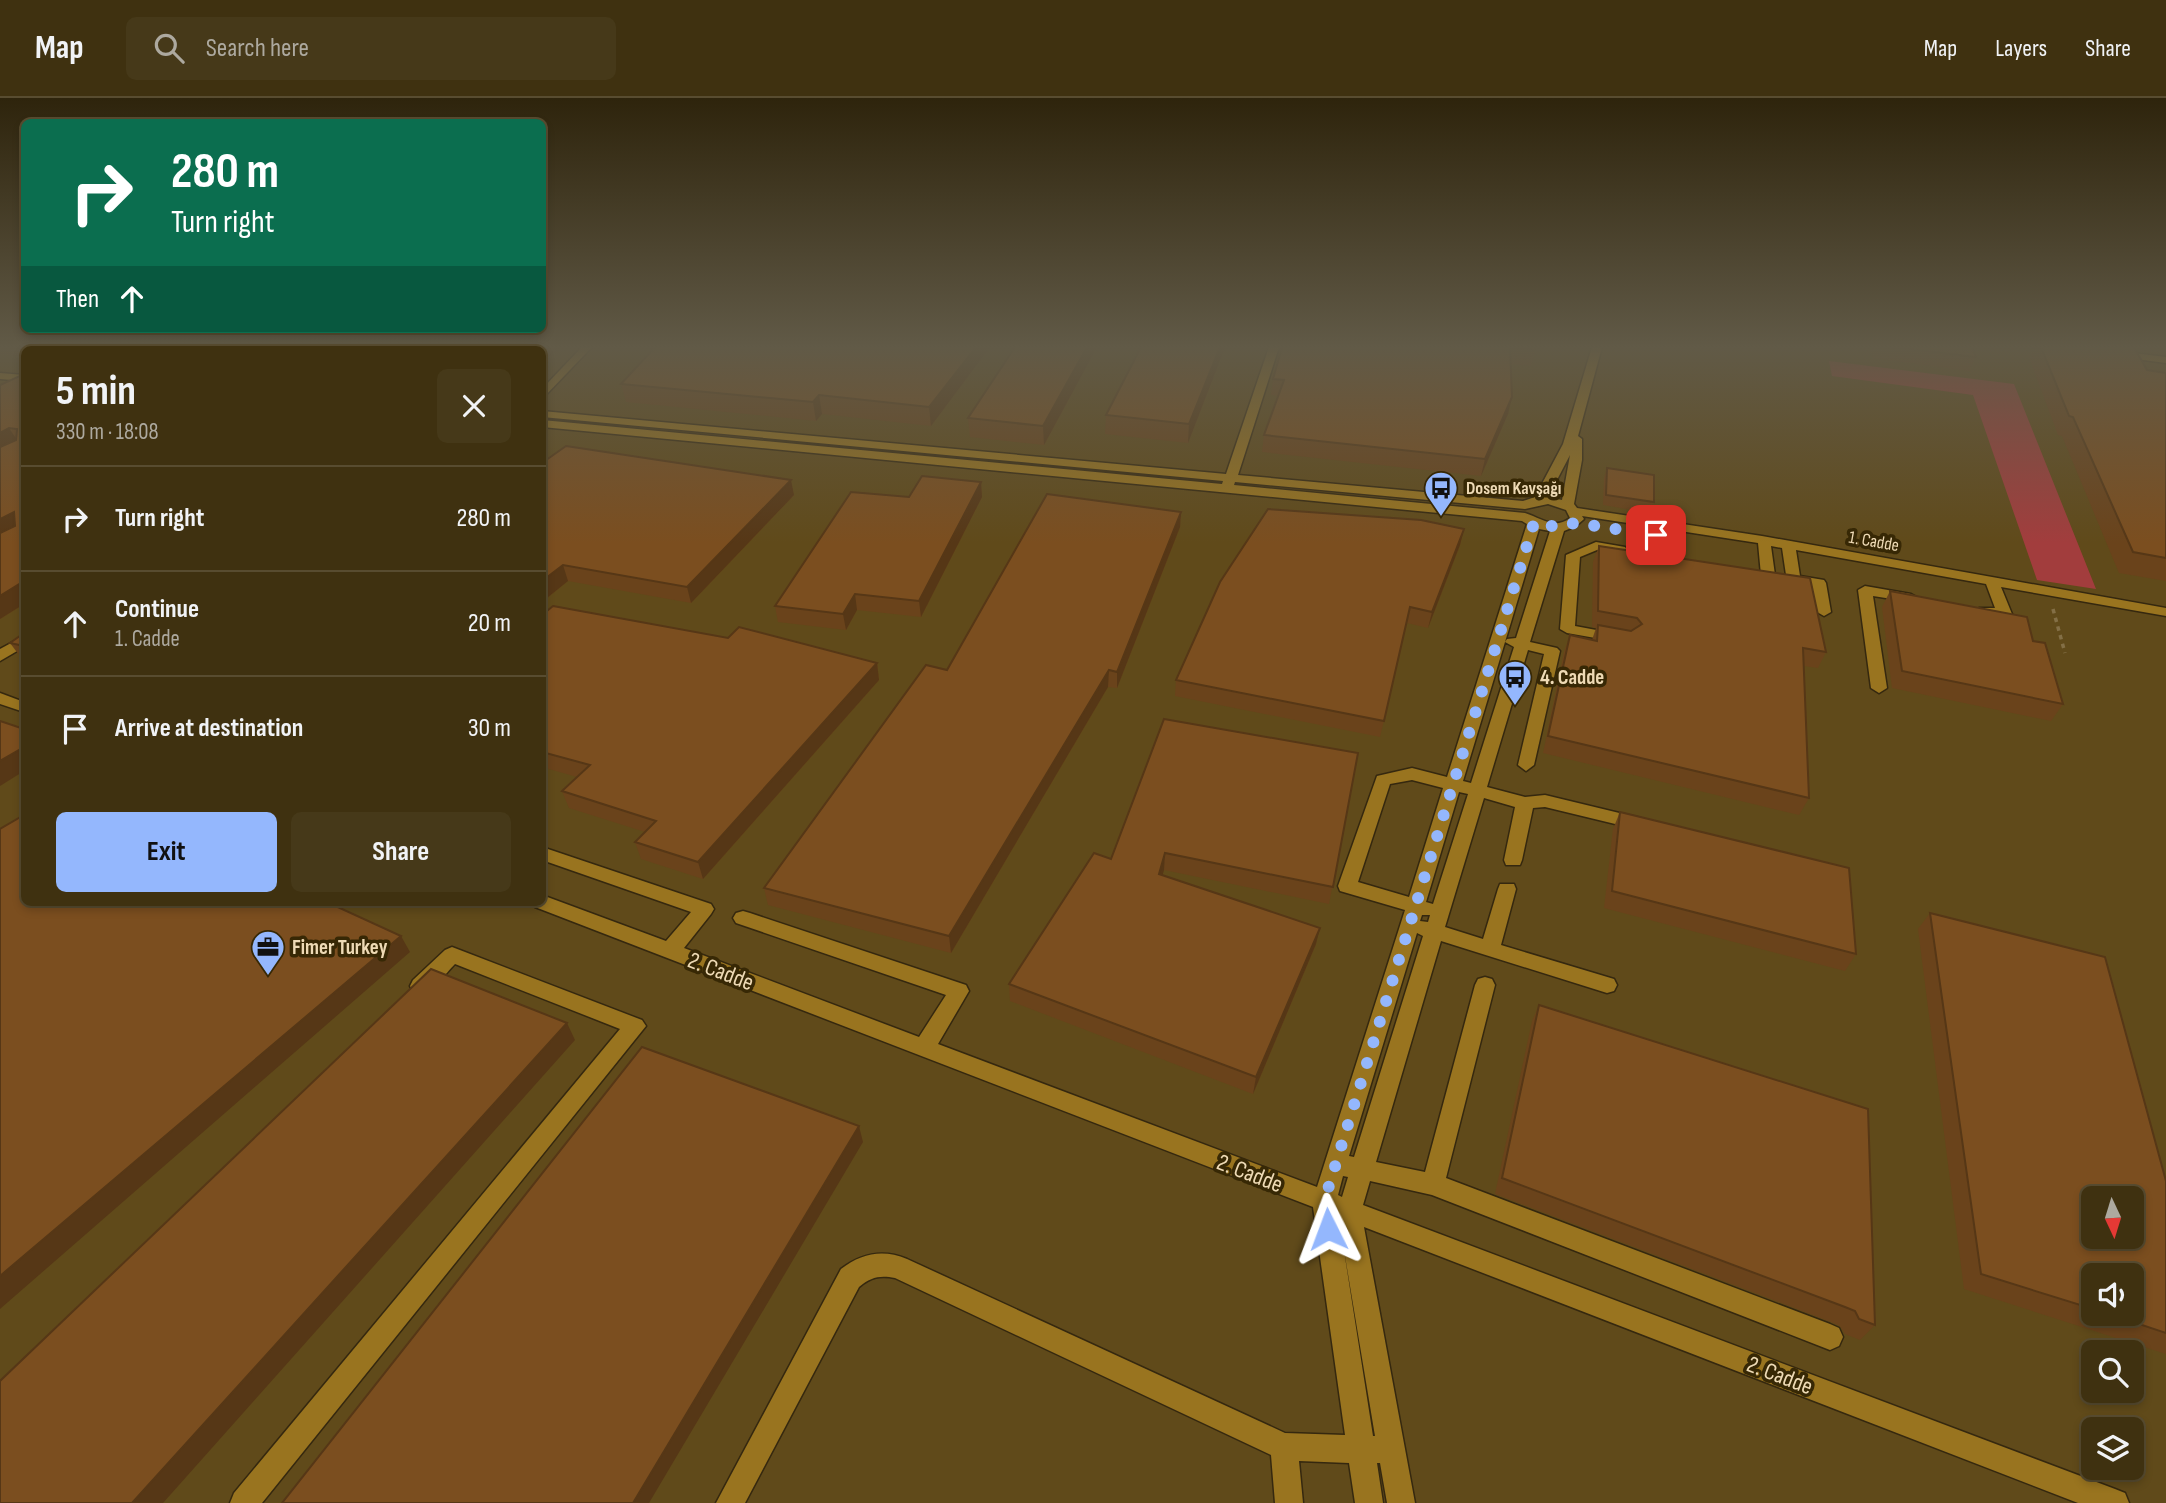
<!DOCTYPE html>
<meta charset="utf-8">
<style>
body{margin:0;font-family:"Sofia Sans Condensed",sans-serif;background:#463919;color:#f1f3f6;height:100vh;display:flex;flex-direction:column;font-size:26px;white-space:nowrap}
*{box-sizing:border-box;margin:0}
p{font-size:23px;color:#ada99f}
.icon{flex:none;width:38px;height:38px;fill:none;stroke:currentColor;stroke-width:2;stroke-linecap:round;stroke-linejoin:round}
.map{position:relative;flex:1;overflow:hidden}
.panel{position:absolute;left:21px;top:248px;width:525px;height:560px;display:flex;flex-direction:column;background:#3f3110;border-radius:10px;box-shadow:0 4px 10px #0003,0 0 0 2px #584c30}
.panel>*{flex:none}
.guide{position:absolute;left:21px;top:21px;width:525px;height:214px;border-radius:10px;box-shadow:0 4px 10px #0003,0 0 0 2px #584c30;background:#0b6e4f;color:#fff;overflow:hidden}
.needle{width:46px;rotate:176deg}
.controls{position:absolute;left:2081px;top:1088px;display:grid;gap:14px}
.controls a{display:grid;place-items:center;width:63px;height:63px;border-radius:10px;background:#3f3110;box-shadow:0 4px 10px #0003,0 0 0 2px #584c30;font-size:35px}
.pin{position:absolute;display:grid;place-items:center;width:60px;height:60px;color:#fff;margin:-30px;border-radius:14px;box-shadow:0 4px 10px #0006}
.me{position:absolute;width:77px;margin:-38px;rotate:357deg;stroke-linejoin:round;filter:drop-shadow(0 0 5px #0008)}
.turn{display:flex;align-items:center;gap:24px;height:147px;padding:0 35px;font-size:32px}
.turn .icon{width:91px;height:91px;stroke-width:2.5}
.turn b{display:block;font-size:49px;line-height:60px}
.then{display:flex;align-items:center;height:66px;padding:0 35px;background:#0003;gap:14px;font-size:26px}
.round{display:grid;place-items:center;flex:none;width:74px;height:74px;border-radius:10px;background:#463919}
.overview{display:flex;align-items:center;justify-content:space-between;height:119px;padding:0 35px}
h1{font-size:42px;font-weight:700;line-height:52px}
.action{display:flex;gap:14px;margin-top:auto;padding:14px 35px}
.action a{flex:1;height:80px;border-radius:10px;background:#94b7fd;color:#111;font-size:28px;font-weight:700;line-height:80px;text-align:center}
.action a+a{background:#463919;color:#f1f3f6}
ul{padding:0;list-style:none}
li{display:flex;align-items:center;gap:21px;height:105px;padding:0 35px;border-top:2px solid #584c30}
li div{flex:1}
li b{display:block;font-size:26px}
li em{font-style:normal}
header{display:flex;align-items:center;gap:42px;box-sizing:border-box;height:98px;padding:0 35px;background:#3f3110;border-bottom:2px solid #584c30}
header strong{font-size:33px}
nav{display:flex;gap:38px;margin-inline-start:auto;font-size:24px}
.search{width:490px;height:63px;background:#463919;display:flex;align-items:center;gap:18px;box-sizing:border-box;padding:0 24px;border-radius:10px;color:#ada99f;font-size:26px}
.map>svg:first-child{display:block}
.built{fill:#604a1a;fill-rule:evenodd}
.green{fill:#a23d3d}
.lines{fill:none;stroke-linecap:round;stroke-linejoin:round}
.minor-casing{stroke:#35280f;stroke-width:3}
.path{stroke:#836f46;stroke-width:3.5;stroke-dasharray:4.5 4.5;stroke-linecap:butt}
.minor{fill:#99741f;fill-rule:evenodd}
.wall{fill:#6a431b;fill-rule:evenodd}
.shaded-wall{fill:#563716}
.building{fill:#7b4e1f;stroke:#563716;stroke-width:2;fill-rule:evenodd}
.route{stroke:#94b7fd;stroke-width:12;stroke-dasharray:0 21.6}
.labels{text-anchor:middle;stroke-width:7;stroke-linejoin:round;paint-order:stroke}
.far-poi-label{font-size:18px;font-weight:bold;fill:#eedab5;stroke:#372805;text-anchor:start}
.far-street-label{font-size:18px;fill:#eedab5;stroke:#372805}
.poi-label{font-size:21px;font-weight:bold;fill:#eedab5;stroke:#372805;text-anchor:start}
.near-street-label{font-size:24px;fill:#eedab5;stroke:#372805}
</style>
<header>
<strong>Map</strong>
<div class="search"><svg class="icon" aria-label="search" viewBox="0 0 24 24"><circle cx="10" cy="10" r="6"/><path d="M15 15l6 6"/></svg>Search here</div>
<nav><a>Map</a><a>Layers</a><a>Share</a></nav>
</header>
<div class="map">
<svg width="2166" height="1405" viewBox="0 0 2166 1405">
<rect width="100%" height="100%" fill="#544116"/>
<path class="built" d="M 0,249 L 2166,249 L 2166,1405 L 0,1405 ZM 24,252 L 542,252 L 542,805 L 24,805 ZM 2093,1101 L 2132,1101 L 2132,1139 L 2093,1139 ZM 2093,1178 L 2132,1178 L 2132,1216 L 2093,1216 ZM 2093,1255 L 2132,1255 L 2132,1293 L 2093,1293 ZM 2093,1332 L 2132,1332 L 2132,1370 L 2093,1370 Z"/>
<polygon class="green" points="1829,263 2014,286 2096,491 2037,482 1973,297 1832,278"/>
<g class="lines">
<defs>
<g id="minor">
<polygon points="582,249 592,249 542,301 542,291"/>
<path d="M 1269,249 L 1279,249 L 1238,377 L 1523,403 L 1535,399 L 1563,346 L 1592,249 L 1602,249 L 1578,338 L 1582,341 L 1582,362 L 1574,406 L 1577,410 L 1762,438 L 2166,510 L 2166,518 L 2001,489 L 2012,516 C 2005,524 1989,519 1979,516 L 1977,513 L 1979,510 L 1995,510 L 1986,486 L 1796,452 L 1800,478 L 1824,482 L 1826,485 L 1831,514 L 1824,518 L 1817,514 L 1812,488 L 1785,483 L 1783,480 L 1786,477 L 1782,450 L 1771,448 L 1775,477 L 1768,481 L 1761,477 L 1758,445 L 1582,418 L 1584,421 L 1576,428 L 1564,433 L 1530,544 L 1557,550 L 1560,553 L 1534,667 L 1526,673 L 1518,667 L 1544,556 L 1528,552 L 1487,689 L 1525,699 L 1545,697 L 1640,720 L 1646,722 L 1649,726 L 1646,730 L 1640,732 L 1545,709 L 1533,710 L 1522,762 L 1520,767 L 1506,767 L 1504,762 L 1515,709 L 1484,700 L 1445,829 L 1483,841 L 1498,791 L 1500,786 L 1514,786 L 1516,791 L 1501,847 L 1614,881 L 1617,887 L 1614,893 L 1607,895 L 1441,843 L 1376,1064 L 1425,1074 L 1475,887 L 1478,881 L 1485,879 L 1492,881 L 1495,887 L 1446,1080 L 1830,1226 L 1839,1230 L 1843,1239 L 1839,1248 L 1830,1252 L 1432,1097 L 1370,1083 L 1363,1107 L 2115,1391 L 2125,1395 L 2129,1405 L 2078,1405 L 1364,1129 L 1415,1405 L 1387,1405 L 1380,1365 L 1377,1365 L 1383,1405 L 1355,1405 L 1349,1365 L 1299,1363 L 1303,1405 L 1275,1405 L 1271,1357 L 895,1180 C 880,1177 871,1179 859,1189 L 745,1405 L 716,1405 L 841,1171 C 862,1155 883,1151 907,1161 L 1285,1335 L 1345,1337 L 1313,1109 L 535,809 L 533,805 L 542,805 L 542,797 L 666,843 L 691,814 L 542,762 L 542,749 L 711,806 L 714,811 L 711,816 L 684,850 L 919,939 L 946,897 L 736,825 L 733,820 L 736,815 L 743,813 L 750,815 L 966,887 L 969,893 L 938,946 L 1317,1089 L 1405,812 L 1340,793 L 1338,788 L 1377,678 L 1412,670 L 1447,679 L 1527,426 L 1522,423 L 542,329 L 542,322 L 1222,386 L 1223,383 L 542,319 L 542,313 L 1226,376 ZM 1570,357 L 1562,402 L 1548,399 ZM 1235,384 L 1525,411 L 1548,406 L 1566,412 L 1570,420 C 1554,432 1541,420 1525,415 L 1234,387 ZM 1539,431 L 1550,433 L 1516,540 L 1507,541 L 1505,544 ZM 1505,544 L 1514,549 L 1471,685 L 1463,683 ZM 1412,682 L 1443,690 L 1409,799 L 1358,784 L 1390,686 ZM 1459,694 L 1468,696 L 1433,806 L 1426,804 ZM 1422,817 L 1430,817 L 1428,824 L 1420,823 ZM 1417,835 L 1423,838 L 1354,1059 L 1349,1058 ZM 1343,1078 L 1348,1079 L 1342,1099 L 1338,1097 ZM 1342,1140 L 1375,1338 L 1373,1338 Z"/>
<polygon points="2117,253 2166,259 2166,265 2113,258 2113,254"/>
<polygon points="0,275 24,277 24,283 0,281"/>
<polygon points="1596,444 1625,449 1627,452 1620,456 1597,452 1580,459 1575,528 1623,537 1625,540 1618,544 1567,535 1560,531 1566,457"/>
<polygon points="1865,488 1911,496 1918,500 1911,504 1873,498 1887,590 1879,595 1871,590 1858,492"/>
<polygon points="24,538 24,549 0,563 0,551"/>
<polygon points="0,595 24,604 24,614 0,606"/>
<path d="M 452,849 L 642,922 L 646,928 L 262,1405 L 230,1405 L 234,1395 L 620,931 L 455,866 C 444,877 430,899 413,894 L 410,888 L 413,882 L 445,852 Z"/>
</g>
</defs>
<use href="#minor" class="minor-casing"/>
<polyline class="path" points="2053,511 2065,555"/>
<use href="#minor" class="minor"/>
</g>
<g class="wall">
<polygon points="0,249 561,249 542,265 542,252 24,252 24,258 0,256"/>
<polygon points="655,249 990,249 931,328 822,316 816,323 626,304 621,286"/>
<polygon points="1015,249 1097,249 1044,347 970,339 968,320"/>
<polygon points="1141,249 1225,249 1188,345 1105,336 1106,317"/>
<polygon points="1282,249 1535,249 1535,252 1531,268 1511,266 1508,316 1481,378 1262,354 1264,337 1278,298 1271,297 1273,281"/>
<polygon points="1870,249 1972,249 1976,259 1969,273 1873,260"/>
<polygon points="2034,249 2134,249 2147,272 2166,275 2166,483 2119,475 2062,338 2058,337 2029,259"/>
<polygon points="24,276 24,506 0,521 0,287"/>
<polygon points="542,365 794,397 691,505 568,483 542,504"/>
<polygon points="1607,370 1654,404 1650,415 1603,407 1604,380"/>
<polygon points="981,384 982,399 921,519 857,512 846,532 778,524 775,508 909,399"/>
<polygon points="1181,414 1180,429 1117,590 1108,589 951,855 768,807 764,790 947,572"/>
<polygon points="1464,431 1460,447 1428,530 1407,525 1380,639 1175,598 1176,582"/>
<polygon points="1599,448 1826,554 1818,570 1804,568 1809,700 1799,717 1543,655 1564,554 1570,537 1592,542 1596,530 1592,529 1593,464"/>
<polygon points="1890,493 2033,543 2063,606 2051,623 1892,590 1882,509"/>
<polygon points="542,517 728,540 877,565 879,582 703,781 641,761 635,744 645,734 569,710 562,693 577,679 542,669"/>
<polygon points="24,535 24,561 22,561 10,545"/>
<polygon points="1358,655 1329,806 1164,772 1162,777 1316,846 1253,996 1010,903 1009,886 1111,761"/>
<polygon points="1620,714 1856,856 1845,873 1604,810 1613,731"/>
<path d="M 1930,815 L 2166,1083 L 2166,1256 L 1964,1191 L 1918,831 ZM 2093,1178 L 2132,1216 L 2093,1216 Z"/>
<polygon points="1539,907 1875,1227 1860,1242 1845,1236 1840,1228 1831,1224 1495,1096 1532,923"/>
</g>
<g class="shaded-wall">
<polygon points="541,249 561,249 542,265 542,252 538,252"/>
<polygon points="976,249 990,249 931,328 929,309"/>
<polygon points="1087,249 1097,249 1044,347 1043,328"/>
<polygon points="1220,249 1225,249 1188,345 1189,326"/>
<polygon points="819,297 822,316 816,323 813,304"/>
<polygon points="1512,299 1508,316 1481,378 1485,361"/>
<polygon points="9,330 19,345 0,354 0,335"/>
<polygon points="791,382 794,397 691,505 687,489"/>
<polygon points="981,384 982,399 921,519 919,503"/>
<polygon points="14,414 24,429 0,441 0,421"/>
<polygon points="1181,414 1180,429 1117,590 1117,574"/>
<polygon points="1464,431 1460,447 1428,530 1432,514"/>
<polygon points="563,467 568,483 542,504 542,483"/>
<polygon points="24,483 24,506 0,521 0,498"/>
<polygon points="855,496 857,512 846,532 843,516"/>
<polygon points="877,565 879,582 703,781 698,764"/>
<polygon points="1109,572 1108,589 951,855 949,838"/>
<polygon points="24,649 24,673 0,688 0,663"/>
<polygon points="1165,755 1164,772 1158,793 1159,776"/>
<polygon points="1320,830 1316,846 1253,996 1256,979"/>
<polygon points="401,838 410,854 0,1211 0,1178"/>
<polygon points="567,925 575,942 163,1405 132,1405"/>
<polygon points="859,1028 863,1044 649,1405 633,1405"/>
</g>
<g class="building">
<polygon points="79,249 541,249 538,252 78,252 84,249"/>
<polygon points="655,249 976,249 929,309 819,297 813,304 621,286"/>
<polygon points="1015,249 1087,249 1043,328 968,320"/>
<polygon points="1141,249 1220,249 1189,326 1106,317"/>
<polygon points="1282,249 1535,249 1535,252 1510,250 1512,299 1485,361 1264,337 1284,282 1273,281"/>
<polygon points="1893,249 1972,249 1976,259"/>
<polygon points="2041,249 2134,249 2147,272 2166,275 2166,460 2133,454 2073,319 2069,318"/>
<polygon points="24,276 24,483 0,498 0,435 15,428 14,414 0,421 0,349 16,342 17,331 9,330 0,335 0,287"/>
<polygon points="566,348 791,382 687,489 563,467 542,483 542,365"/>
<polygon points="1607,370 1654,377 1654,404 1606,397"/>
<polygon points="922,378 981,384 919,503 855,496 843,516 775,508 851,394 909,399"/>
<polygon points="1047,396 1181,414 1117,574 1109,572 949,838 764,790 926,567 947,572"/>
<polygon points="1268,411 1421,422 1464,431 1432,514 1410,509 1384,623 1176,582 1220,484"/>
<polygon points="1599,448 1810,480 1826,554 1803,550 1809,700 1548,638 1570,537 1597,543 1598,527 1631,533 1642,526 1637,520 1598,513"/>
<polygon points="1890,493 2027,519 2033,543 2045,545 2063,606 1902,573"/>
<polygon points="553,508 728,540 739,529 877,565 698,764 635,744 656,723 562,693 590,667 542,654 542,517"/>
<polygon points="24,535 24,548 10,545"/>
<polygon points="1164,621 1358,655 1333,789 1165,755 1159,776 1320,830 1256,979 1009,886 1094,755 1111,761"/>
<polygon points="0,623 24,631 24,649 0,663"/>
<polygon points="1620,714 1849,770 1856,856 1612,793"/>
<polygon points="24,717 24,805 329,805 401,838 0,1178 0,731"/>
<path d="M 1930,815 L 2105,859 L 2166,1083 L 2166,1235 L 2109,1216 L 2132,1216 L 2132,1178 L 2093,1178 L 2093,1211 L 1981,1176 ZM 2093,1101 L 2132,1101 L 2132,1139 L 2093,1139 Z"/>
<polygon points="431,871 567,925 132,1405 0,1405 0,1283"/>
<polygon points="1539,907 1868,1011 1875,1227 1859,1221 1855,1213 1845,1209 1502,1080"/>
<polygon points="642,949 859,1028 633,1405 282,1405"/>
</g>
<linearGradient id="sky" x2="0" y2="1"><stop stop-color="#2e240c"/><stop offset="0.56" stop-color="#615a47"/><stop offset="1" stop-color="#615a47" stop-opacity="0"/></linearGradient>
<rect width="2166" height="445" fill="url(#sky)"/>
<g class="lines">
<polyline class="route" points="1328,1131 1324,1104 1534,425 1558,429 1575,425 1656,437"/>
</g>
<defs>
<symbol id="bus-pin" viewBox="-11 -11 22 30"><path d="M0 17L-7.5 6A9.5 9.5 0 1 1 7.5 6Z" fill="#94b7fd" stroke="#372805"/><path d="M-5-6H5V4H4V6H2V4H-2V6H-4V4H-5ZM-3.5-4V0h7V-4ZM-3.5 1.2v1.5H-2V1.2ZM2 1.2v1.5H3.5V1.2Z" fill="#111"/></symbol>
<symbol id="office-pin" viewBox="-11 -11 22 30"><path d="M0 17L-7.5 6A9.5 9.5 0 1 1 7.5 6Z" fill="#94b7fd" stroke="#372805"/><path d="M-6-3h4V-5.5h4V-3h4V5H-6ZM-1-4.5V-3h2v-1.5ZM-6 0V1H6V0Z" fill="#111"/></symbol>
</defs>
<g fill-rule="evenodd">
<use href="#bus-pin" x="1422" y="371" width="38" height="52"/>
<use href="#bus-pin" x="1496" y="560" width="38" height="52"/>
<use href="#office-pin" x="249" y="830" width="38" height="52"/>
</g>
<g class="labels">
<g class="far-poi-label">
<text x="1466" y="396">Dosem Kavşağı</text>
</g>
<g class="far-street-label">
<text transform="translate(1874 443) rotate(10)" y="6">1. Cadde</text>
</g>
<g class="poi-label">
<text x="1540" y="586">4. Cadde</text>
<text x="292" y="856">Fimer Turkey</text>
</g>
<g class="near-street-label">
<text transform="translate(721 873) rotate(21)" y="8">2. Cadde</text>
<text transform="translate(1250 1075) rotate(21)" y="8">2. Cadde</text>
<text transform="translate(1780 1277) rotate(21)" y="8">2. Cadde</text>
</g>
</g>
</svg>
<div class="controls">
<a><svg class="needle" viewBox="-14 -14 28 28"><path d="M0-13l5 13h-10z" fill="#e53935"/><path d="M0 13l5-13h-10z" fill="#ada99f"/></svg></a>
<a><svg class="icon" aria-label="sound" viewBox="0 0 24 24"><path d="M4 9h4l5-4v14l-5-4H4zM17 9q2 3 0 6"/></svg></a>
<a><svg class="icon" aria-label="search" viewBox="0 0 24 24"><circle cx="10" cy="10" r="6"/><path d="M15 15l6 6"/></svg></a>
<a><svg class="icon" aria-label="layers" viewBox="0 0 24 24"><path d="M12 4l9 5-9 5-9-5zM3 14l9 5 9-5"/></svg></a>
</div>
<div class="pin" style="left:1656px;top:437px;background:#d93025"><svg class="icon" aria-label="arrive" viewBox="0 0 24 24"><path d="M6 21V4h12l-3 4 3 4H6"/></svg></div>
<svg class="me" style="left:1328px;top:1131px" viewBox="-20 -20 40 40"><path d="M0-17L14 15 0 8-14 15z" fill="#94b7fd" stroke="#fff" stroke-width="4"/></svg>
<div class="guide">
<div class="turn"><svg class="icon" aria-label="right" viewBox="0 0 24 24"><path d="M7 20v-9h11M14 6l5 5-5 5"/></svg><div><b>280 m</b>Turn right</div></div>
<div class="then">Then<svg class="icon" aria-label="ahead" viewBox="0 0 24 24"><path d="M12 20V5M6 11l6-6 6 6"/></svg></div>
</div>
<section class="panel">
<div class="overview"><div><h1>5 min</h1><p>330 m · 18:08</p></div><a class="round"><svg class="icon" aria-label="close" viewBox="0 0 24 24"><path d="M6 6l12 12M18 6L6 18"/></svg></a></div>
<ul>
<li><svg class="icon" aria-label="right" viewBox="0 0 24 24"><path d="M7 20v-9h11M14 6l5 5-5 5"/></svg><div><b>Turn right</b></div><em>280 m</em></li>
<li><svg class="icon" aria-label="ahead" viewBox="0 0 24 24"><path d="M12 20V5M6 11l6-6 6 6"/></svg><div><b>Continue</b><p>1. Cadde</p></div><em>20 m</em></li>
<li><svg class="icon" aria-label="arrive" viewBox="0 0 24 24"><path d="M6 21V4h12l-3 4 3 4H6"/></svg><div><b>Arrive at destination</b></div><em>30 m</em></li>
</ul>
<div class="action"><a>Exit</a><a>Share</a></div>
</section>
</div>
